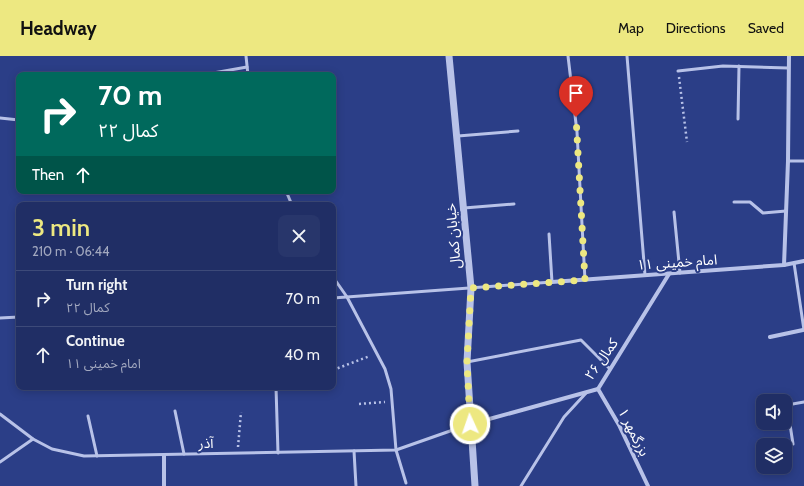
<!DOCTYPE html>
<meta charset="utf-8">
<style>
body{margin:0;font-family:Cabin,"Noto Sans Arabic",sans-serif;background:#28366b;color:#f1f3f6;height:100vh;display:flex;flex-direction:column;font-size:15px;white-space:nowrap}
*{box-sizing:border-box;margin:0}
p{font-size:13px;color:#a2a8bf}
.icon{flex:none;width:22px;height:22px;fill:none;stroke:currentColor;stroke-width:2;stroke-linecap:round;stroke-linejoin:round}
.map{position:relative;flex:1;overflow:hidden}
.panel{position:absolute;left:16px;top:146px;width:320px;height:188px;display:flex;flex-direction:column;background:#202e65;border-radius:8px;box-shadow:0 2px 10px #0003,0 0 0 1px #3d4a79}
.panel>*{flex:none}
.top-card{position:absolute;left:16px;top:16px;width:320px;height:122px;border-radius:8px;box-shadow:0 2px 10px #0003,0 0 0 1px #3d4a79;background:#00695c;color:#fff;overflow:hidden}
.buttons{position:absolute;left:756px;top:338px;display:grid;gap:8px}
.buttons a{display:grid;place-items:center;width:36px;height:36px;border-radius:8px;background:#202e65;box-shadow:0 2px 10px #0003,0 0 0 1px #3d4a79;font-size:20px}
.pin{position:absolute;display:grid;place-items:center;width:34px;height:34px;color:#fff;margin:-41px -17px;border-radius:50% 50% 50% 0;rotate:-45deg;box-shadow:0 0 4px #0007}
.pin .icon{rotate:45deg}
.me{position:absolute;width:44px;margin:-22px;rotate:357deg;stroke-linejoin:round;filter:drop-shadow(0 0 3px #0008)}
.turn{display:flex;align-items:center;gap:14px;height:84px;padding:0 16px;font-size:18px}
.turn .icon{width:52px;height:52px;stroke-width:2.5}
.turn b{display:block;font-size:28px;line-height:34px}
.then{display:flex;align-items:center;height:38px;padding:0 16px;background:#0003;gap:8px;font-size:15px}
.round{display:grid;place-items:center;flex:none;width:42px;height:42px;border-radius:8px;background:#28366b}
.head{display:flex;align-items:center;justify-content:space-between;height:68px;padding:0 16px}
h1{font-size:24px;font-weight:600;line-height:30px;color:#ede881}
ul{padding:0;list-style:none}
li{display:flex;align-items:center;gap:12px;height:56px;padding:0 16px;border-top:1px solid #3d4a79}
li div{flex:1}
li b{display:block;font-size:15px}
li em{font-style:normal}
header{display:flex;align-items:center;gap:24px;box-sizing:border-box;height:56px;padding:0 20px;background:#ede881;color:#111}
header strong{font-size:19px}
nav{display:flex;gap:22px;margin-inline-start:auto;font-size:14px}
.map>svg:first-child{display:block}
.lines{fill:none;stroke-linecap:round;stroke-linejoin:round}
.path{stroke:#b8c2e8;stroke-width:2.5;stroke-dasharray:2 3;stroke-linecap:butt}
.service{stroke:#b8c2e8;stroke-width:3}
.minor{stroke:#b8c2e8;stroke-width:4}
.tertiary{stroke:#b8c2e8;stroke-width:7}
.route{stroke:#ede881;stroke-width:7;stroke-dasharray:0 12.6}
.labels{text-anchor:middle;stroke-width:4;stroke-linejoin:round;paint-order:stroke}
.street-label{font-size:14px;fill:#fff;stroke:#2b3e87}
</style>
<header>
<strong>Headway</strong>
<nav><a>Map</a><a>Directions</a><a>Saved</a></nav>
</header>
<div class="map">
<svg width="804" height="430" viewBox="0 0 804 430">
<rect width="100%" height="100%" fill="#2b3e87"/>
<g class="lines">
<g class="path">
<polyline points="679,21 687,86"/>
<polyline points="333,314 370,300"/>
<polyline points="359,348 385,346"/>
<polyline points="238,391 241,356"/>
</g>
<g class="service">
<polyline points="246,0 248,19"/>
<polyline points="568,0 577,76 585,224"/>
<polyline points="627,0 645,219"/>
<polyline points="678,15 723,10 788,12"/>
<polyline points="202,19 247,11"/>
<polyline points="0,62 19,64"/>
<polyline points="738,63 739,10"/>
<polyline points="458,80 518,75"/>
<polyline points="788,105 804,105"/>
<polyline points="286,135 292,149"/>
<polyline points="734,146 750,146 763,157 786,155"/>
<polyline points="464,152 514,148"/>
<polyline points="674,156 680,217"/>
<polyline points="794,207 804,274"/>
<polyline points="333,221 347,241 385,313 391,333 396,394 406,427"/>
<polyline points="333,242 552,226 549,178"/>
<polyline points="0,262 19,261"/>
<polyline points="467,306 581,284 610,313"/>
<polyline points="276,331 278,397"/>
<polyline points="175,355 184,398"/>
<polyline points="0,358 33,383 52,393 84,400 396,394 470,368"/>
<polyline points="88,360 97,400"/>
<polyline points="793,388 787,349 804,346"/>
<polyline points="354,395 356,430"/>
<polyline points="0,406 33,383"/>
<polyline points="521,430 564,361 587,336"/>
</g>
<g class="minor">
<polyline points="784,209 788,105 789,0"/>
<polyline points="552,226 784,209 804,205"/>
<polyline points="770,281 803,274"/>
<polyline points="598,333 619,369 648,430"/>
<polyline points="471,368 598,333 669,218"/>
<polyline points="164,430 164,399"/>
</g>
<polyline class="tertiary" points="449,0 471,232 467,306 475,430"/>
</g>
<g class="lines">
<polyline class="route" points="470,368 467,306 471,232 585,224 576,61"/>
</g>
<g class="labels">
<g class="street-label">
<text transform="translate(453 180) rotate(-95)" y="5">خیابان کمال</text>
<text transform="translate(677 206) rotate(-4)" y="5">امام خمینی ۱۱</text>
<text transform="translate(601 303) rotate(-55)" y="5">کمال ۲۶</text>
<text transform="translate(634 376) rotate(63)" y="5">بزرگمهر ۱</text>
<text transform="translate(206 387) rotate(-1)" y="5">آذر</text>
</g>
</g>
</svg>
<div class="buttons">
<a><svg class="icon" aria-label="sound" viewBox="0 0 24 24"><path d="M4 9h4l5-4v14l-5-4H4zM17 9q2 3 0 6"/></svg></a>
<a><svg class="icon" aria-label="layers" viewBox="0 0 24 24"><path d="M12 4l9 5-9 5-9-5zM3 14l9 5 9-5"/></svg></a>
</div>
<div class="pin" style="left:576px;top:61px;background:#d93025"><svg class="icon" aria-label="arrive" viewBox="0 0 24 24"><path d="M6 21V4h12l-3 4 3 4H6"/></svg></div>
<svg class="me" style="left:470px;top:368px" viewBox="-20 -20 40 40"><circle r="17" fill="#ede881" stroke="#fff" stroke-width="3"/><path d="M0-11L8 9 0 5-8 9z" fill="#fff"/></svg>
<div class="top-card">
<div class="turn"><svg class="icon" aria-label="right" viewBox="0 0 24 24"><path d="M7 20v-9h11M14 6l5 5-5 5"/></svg><div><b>70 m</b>کمال ۲۲</div></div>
<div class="then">Then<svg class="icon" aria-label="ahead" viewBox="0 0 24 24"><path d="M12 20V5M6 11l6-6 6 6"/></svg></div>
</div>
<section class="panel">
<div class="head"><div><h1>3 min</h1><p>210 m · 06:44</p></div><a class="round"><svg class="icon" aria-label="close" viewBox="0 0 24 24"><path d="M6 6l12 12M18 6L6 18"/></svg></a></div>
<ul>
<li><svg class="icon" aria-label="right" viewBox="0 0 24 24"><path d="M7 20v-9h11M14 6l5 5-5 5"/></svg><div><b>Turn right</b><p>کمال ۲۲</p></div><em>70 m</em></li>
<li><svg class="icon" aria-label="ahead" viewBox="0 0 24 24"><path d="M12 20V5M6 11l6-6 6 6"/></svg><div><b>Continue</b><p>امام خمینی ۱۱</p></div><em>40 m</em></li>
</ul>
</section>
</div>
